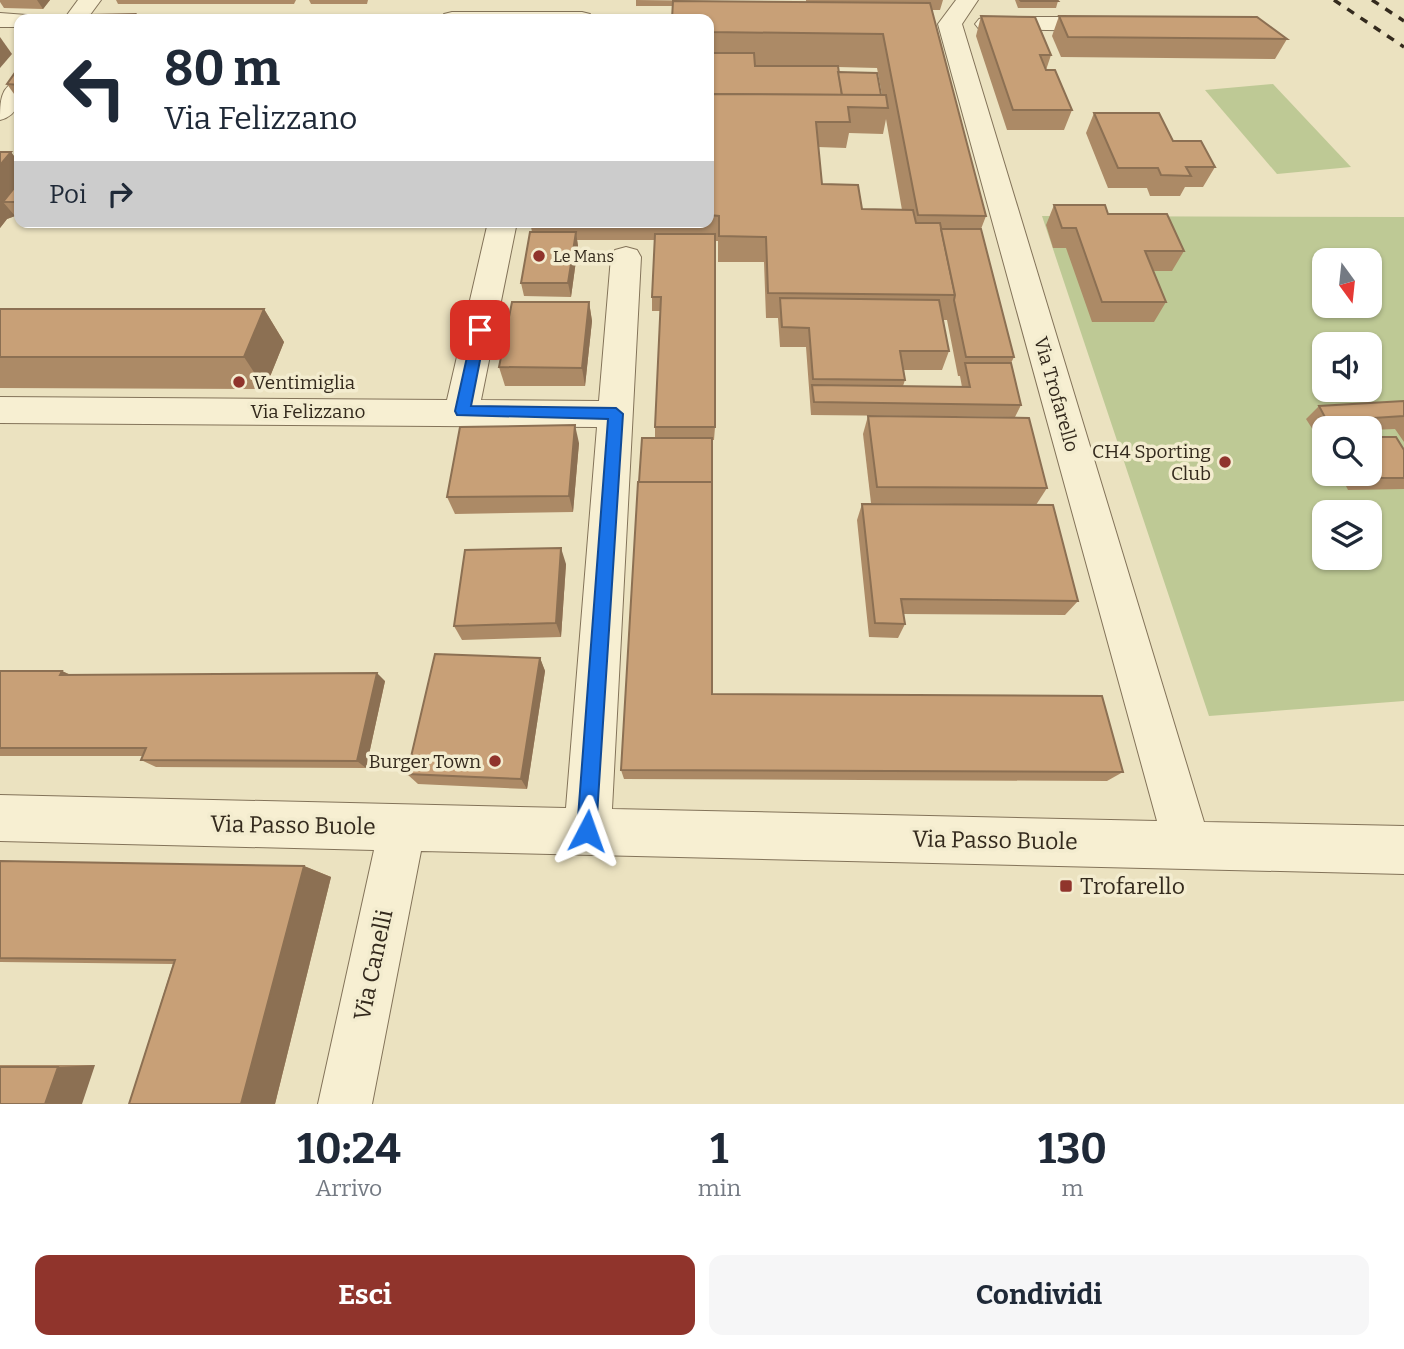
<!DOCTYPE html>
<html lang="it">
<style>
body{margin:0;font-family:Bitter,serif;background:#f6f6f7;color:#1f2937;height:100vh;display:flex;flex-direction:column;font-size:26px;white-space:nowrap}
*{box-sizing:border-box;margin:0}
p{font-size:23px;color:#747a83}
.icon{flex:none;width:38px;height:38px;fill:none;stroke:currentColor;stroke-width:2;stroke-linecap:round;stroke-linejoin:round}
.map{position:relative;height:1104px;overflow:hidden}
.details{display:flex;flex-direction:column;background:#fff;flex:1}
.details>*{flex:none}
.hud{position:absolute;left:14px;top:14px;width:700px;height:214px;border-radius:14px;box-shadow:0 2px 5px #0004;background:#fff;color:#1f2937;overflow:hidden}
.needle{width:46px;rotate:165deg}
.controls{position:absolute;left:1312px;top:248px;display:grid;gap:14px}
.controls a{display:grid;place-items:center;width:70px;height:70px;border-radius:14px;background:#fff;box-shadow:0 2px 5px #0004;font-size:35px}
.pin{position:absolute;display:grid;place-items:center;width:60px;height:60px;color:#fff;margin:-30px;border-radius:14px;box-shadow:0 4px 10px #0006}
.me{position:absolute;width:77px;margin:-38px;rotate:4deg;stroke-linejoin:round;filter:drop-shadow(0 0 5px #0008)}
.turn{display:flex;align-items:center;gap:24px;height:147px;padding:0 35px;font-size:32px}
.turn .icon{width:91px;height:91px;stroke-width:2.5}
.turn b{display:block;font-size:49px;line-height:60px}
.then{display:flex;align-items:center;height:66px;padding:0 35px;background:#0003;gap:14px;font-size:26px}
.eta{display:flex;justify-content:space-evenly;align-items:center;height:119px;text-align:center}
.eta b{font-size:42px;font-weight:700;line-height:49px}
.action{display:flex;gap:14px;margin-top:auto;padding:14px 35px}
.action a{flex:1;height:80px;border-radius:14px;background:#90342c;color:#fff;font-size:28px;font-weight:700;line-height:80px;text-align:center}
.action a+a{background:#f6f6f7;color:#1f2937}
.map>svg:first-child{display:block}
.green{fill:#bec995;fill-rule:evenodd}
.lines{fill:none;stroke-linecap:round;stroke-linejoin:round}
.minor-casing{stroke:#837359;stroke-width:2}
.minor{fill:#f7efd2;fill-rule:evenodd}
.rail{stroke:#342a1d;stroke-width:3.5;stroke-dasharray:8 8;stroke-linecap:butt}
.wall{fill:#ac8a66;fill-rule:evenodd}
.shaded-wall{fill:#8c7053}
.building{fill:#c8a077;stroke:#8c7053;stroke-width:2}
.route{fill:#1a73e8;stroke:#114b97;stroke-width:2}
.poi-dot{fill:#90342c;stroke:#f3eccf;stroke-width:2.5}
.labels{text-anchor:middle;stroke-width:7;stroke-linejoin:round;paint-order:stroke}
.far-poi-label{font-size:16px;fill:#342a1d;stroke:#f3eccf;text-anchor:start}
.poi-label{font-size:19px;fill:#342a1d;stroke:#f3eccf;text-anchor:end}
.street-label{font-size:19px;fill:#342a1d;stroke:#f3eccf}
.near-street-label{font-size:23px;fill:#342a1d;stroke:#f3eccf}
.near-poi-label{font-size:23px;fill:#342a1d;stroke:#f3eccf;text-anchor:start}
</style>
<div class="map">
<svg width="1404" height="1104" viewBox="0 0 1404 1104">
<rect width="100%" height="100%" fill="#ebe2c0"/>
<g class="green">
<polygon points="1273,84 1351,167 1277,174 1205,90"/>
<path d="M 1042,216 L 1404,217 L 1404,701 L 1209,716 ZM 1325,261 L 1370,261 L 1370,306 L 1325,306 ZM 1325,345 L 1370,345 L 1370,390 L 1325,390 ZM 1325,429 L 1370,429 L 1370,474 L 1325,474 ZM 1325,513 L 1370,513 L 1370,558 L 1325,558 Z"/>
</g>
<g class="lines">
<defs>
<g id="minor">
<polygon points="78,0 101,0 87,19 64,19"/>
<polygon points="956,0 978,0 962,24 1204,822 1404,826 1404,874 421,851 372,1104 318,1104 374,850 0,841 0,795 566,808 597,427 0,423 0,397 447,400 488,222 517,222 481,400 599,401 611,257 615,250 626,247 637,250 641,257 612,809 1157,821 938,24"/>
<polygon points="452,12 582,12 590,14 593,19 441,19 444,14"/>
<polygon points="0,13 27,15 30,19 19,19 19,27 0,27"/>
<polygon points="987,17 1109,17 1117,19 1121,24 1117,29 1109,31 979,29 975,24 979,19"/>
<path d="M 19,80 C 20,98 20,115 0,120 C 0,102 0,86 19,80 Z"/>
</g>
</defs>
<use href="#minor" class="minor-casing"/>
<use href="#minor" class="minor"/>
<g class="rail">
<polyline points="1334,0 1404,47"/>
<polyline points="1372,0 1404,21"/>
</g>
</g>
<g class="wall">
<polygon points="0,0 50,0 43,9 4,8 0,2"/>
<polygon points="116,0 296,0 294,4 118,4"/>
<polygon points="309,0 368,0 367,4 311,4"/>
<path d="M 636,0 L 806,2 L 806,0 L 943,0 L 940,10 L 932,10 L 986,216 L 981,229 L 1014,357 L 1011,363 L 1021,405 L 1015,417 L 811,415 L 806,347 L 780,347 L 778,318 L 766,318 L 764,262 L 718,262 L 718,241 L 715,241 L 715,427 L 714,440 L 712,440 L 712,694 L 1123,772 L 1107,781 L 624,779 L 621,770 L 639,482 L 655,438 L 655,427 L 660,311 L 652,311 L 652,297 L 655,240 L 577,240 L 578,246 L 571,297 L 524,296 L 521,283 L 532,232 L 530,222 L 709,222 L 709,19 L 673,6 L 636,6 ZM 838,67 L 877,68 L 882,95 L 838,72 ZM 886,119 L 902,210 L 862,209 L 822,184 L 818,147 L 846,148 L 849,133 L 883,134 ZM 943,320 L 947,320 L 958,376 L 960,376 L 962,387 L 903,386 L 905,380 L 903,370 L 942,370 L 949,351 Z"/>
<polygon points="1015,0 1057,0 1058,1 1056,8 1018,8"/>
<polygon points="981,16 1051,55 1046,70 1072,110 1064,130 1007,130 976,36"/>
<polygon points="1059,16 1287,39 1275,59 1061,57 1052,36"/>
<polygon points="19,67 19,101 7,84"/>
<polygon points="1094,113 1173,141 1215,167 1203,187 1185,187 1180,196 1150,196 1147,188 1108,188 1086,133"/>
<polygon points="11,152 19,163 19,216 15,216 7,219 0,228"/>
<polygon points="1054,205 1108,214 1184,251 1172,271 1153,271 1166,302 1154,322 1092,322 1066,248 1053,248 1046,225"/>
<polygon points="589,302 592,321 585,386 505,386 499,367"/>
<polygon points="0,309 264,309 284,342 265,389 0,388"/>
<polygon points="1404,401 1404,442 1395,429 1370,430 1370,429 1325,429 1325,432 1315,433 1306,419 1319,406"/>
<polygon points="868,416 1047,488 1036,505 871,503 863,434"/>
<polygon points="579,443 573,512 455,514 447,497"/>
<polygon points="1404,450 1404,489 1348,490 1340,474 1370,474"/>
<polygon points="862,504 1078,601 1065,615 903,614 905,624 898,638 869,637 857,520"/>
<polygon points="566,564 561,637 462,640 454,626"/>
<polygon points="540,658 545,671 527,789 418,784 407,774"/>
<polygon points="0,671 62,671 71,675 385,681 366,768 156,767 141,760 143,756 0,756"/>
<polygon points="0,861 304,866 331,877 275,1104 129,1104 173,964 0,962"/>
<polygon points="0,1065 95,1065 0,1104"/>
</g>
<g class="shaded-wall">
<polygon points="37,0 50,0 43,9"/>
<polygon points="0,37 12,54 0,68"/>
<polygon points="11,152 19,163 19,202 3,202 15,216 7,219 0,228 0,165"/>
<polygon points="576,232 578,246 571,297 568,283"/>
<polygon points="589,302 592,321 585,386 582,368"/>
<polygon points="264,309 284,342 265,389 244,357"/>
<polygon points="575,425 579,443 573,512 569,496"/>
<polygon points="561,548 566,564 561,637 556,623"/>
<polygon points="540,658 545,671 527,789 521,779"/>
<polygon points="62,671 78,679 60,675"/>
<polygon points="377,673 385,681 366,768 357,761"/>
<polygon points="304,866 331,877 275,1104 241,1104"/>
<polygon points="95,1065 82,1104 45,1104 58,1067"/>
</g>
<g class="building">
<polygon points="1020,0 1057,0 1058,1 1021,1"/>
<polygon points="673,1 930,3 986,216 918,215 883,34 709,32 709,19 672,19"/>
<polygon points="135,14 131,19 85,19 88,15"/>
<polygon points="981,16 1035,17 1051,55 1040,55 1046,70 1055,70 1072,110 1013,110"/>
<polygon points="1059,16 1257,17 1287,39 1068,37"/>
<polygon points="709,53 754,53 755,66 838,66 842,95 709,94"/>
<polygon points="19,67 19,85 7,84"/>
<polygon points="838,72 877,73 881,95 842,95"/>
<polygon points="709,94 886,95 888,108 848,107 850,122 816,122 822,184 858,185 862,209 913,210 916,223 940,223 955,295 768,293 766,237 719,236 719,216 709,215"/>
<polygon points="1094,113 1159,113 1173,141 1201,141 1215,167 1186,167 1191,176 1161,175 1158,168 1118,168"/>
<polygon points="0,152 11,152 0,165"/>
<polygon points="19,182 19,202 3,202"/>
<polygon points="1054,205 1105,205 1108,214 1167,214 1184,251 1145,251 1166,302 1102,302 1076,228 1062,228"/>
<polygon points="941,229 981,229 1014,357 966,357 954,300 955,295"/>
<polygon points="530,232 576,232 568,283 521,283"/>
<polygon points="655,234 715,234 715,427 655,427 661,297 652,297"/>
<polygon points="780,298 939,300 949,351 900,351 905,380 813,379 809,328 782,327"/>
<polygon points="512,302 589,302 582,368 499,367"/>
<polygon points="0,309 264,309 244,357 0,357"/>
<polygon points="965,363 1011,363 1021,405 814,402 812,385 970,387"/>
<polygon points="1404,401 1404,416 1327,421 1319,406"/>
<polygon points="868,416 1029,418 1047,488 877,487"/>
<polygon points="575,425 569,496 447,497 460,427"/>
<polygon points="1370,437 1396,437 1404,450 1404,478 1362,478 1360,474 1370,474"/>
<polygon points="642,438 712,438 712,482 639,482"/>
<polygon points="638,482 712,482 712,694 1102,696 1123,772 621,770"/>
<polygon points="862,504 1053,505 1078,601 901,599 905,624 875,623"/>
<polygon points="561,548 556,623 454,626 465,550"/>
<polygon points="435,654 540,658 521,779 407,774"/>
<polygon points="0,671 62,671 60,675 377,673 357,761 141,760 146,748 0,748"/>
<polygon points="0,861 304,866 241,1104 129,1104 175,960 0,958"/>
<polygon points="0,1067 58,1067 45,1104 0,1104"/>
</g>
<polygon class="route" points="480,326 486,330 471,406 616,408 623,414 596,831 593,837 587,840 580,837 577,831 608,419 457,415 455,411 473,330"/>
<g class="poi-dot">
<circle cx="539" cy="256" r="7"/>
<circle cx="239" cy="382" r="7"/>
<circle cx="1225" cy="462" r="7"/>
<circle cx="495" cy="761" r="7"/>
<rect x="1059" y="879" width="14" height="14" rx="3.5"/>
</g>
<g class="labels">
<g class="far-poi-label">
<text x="553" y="262">Le Mans</text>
</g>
<g class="poi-label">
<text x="253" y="389" text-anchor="start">Ventimiglia</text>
<text x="1211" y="458">CH4 Sporting<tspan x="1211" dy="22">Club</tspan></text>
<text x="481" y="768">Burger Town</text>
</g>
<g class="street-label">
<text transform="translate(1057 394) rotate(74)" y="7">Via Trofarello</text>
<text x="308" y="418">Via Felizzano</text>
</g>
<g class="near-street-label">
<text transform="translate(293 825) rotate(1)" y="8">Via Passo Buole</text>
<text transform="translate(995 840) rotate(1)" y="8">Via Passo Buole</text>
<text transform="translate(373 965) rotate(-78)" y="8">Via Canelli</text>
</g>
<g class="near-poi-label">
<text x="1080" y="894">Trofarello</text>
</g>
</g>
</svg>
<div class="controls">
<a><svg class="needle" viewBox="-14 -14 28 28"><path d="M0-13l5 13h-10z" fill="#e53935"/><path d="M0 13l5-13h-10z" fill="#747a83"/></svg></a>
<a><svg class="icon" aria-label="sound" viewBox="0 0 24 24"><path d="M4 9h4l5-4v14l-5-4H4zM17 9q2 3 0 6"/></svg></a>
<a><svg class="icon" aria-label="search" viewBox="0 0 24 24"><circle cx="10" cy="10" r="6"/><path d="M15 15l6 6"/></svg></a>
<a><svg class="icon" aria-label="layers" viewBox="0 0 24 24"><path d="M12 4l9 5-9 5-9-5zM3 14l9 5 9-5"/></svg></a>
</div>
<div class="pin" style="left:480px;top:330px;background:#d93025"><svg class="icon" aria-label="arrive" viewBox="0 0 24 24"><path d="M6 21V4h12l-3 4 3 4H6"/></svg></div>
<svg class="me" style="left:587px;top:831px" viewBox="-20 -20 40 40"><path d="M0-17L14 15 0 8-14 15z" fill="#1a73e8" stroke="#fff" stroke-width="4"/></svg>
<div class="hud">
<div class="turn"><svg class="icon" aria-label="left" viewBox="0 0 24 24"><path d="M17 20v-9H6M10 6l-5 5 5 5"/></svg><div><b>80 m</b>Via Felizzano</div></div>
<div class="then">Poi<svg class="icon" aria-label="right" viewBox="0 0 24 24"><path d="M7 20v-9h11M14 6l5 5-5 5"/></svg></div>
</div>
</div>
<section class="details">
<div class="eta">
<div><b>10:24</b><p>Arrivo</p></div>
<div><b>1</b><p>min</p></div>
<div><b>130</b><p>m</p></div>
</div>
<div class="action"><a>Esci</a><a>Condividi</a></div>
</section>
